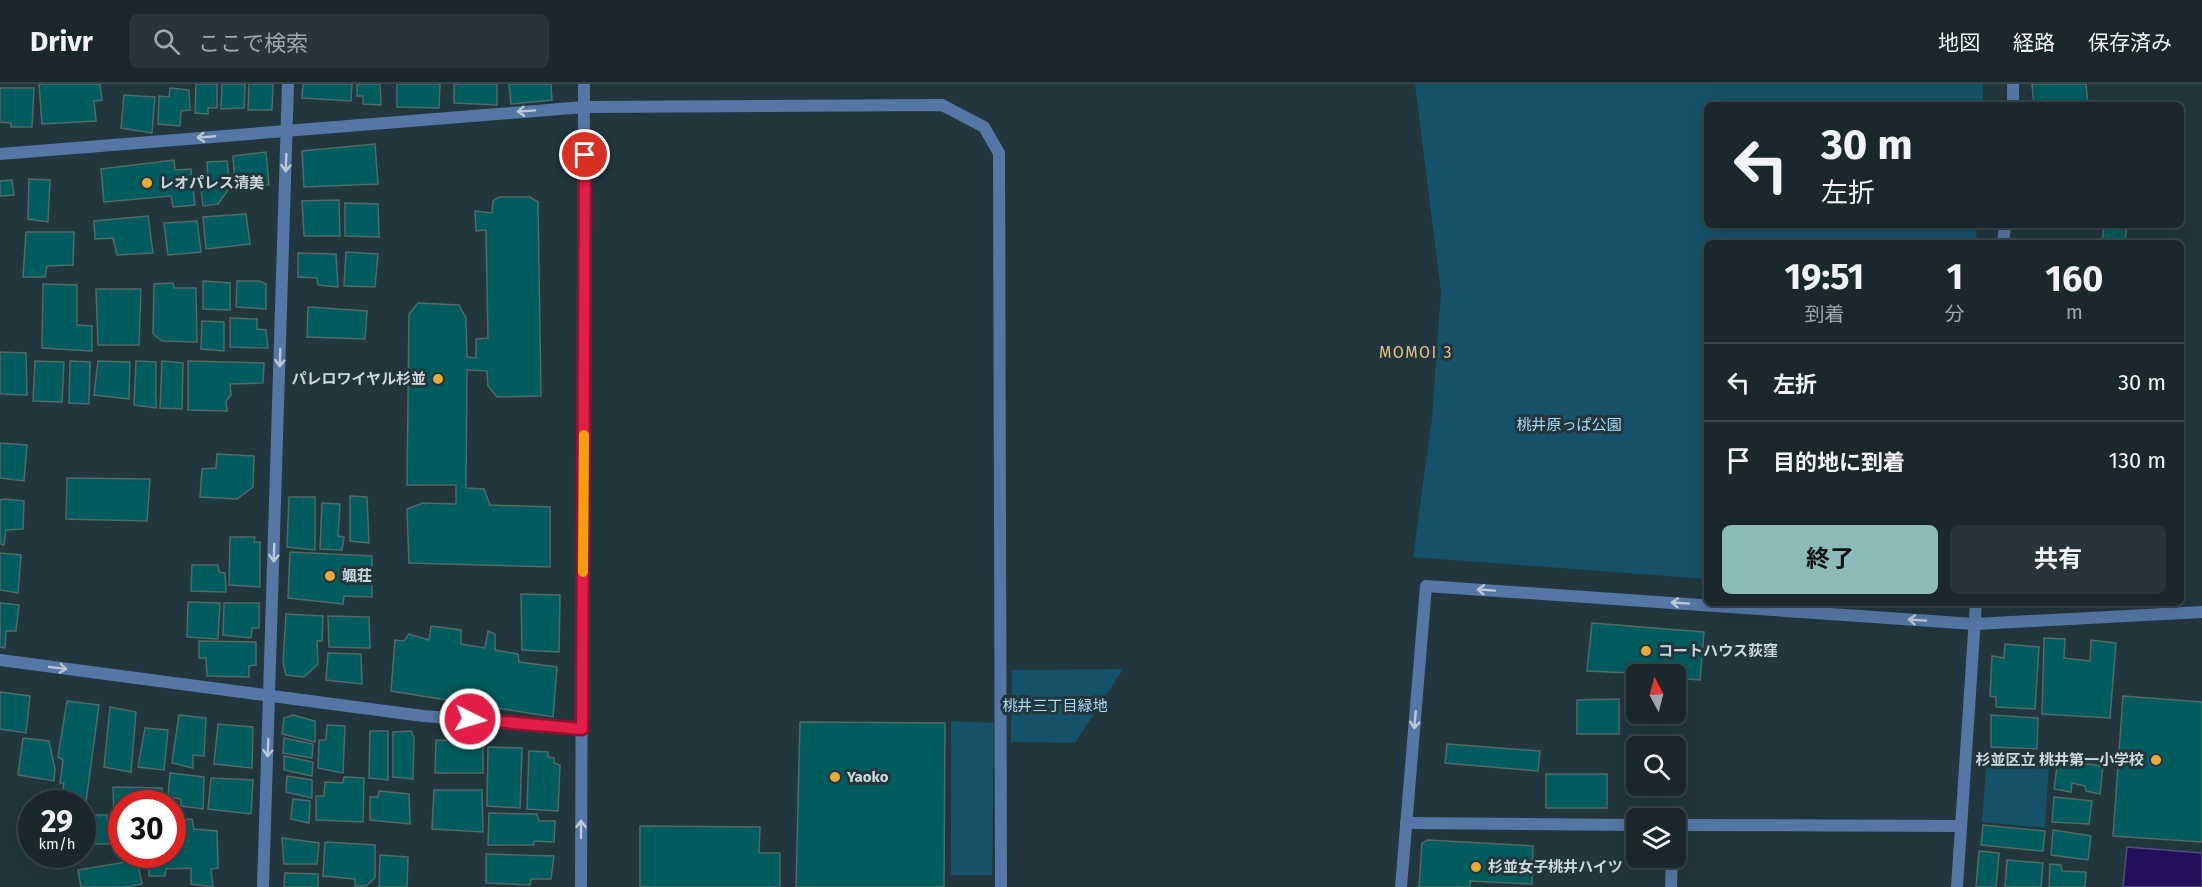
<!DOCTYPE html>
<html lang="ja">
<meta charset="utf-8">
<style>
body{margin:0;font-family:"Fira Sans","Noto Sans JP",sans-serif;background:#27343a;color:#f1f3f6;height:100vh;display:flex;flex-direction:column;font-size:22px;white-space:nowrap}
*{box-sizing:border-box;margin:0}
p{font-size:20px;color:#9fa6aa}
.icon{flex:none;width:33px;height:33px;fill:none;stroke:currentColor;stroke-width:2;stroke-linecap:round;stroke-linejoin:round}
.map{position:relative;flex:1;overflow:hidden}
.drawer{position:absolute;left:1704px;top:156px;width:480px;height:366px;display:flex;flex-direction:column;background:#1a282e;border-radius:9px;box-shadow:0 6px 24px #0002,0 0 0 2px #38444a}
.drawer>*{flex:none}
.hud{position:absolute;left:1704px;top:18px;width:480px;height:126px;border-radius:9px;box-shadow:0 6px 24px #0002,0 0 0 2px #38444a;background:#1a282e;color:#f1f3f6;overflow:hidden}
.needle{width:39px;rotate:353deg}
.controls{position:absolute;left:1626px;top:580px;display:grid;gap:12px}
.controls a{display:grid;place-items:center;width:60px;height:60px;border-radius:9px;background:#1a282e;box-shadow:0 6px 24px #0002,0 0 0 2px #38444a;font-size:30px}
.speed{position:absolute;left:18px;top:706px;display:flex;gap:12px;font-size:30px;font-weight:700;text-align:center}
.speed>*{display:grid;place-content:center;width:78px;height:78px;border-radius:50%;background:#1a282e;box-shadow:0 6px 24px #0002,0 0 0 2px #38444a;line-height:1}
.speed small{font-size:15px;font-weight:400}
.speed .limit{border:9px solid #d22;background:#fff;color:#111}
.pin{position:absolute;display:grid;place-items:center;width:51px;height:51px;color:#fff;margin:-26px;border:3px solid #fff;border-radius:50%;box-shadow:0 2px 6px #0007}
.me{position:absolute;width:66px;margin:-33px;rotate:95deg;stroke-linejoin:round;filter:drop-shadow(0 0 4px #0008)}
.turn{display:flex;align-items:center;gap:21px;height:126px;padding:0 18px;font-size:27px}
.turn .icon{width:78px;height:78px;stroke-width:2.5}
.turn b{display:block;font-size:42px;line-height:51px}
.eta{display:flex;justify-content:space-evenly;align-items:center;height:102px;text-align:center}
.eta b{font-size:36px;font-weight:700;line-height:42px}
.primary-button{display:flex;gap:12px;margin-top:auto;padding:12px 18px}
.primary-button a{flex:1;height:69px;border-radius:9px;background:#8bbbb9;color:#111;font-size:24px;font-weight:700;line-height:69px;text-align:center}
.primary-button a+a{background:#27343a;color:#f1f3f6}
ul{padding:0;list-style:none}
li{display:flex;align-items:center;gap:18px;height:78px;padding:0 18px;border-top:2px solid #38444a}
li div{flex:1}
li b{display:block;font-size:22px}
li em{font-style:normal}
header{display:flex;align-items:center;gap:36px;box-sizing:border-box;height:84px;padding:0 30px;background:#1a282e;border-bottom:2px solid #38444a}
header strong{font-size:28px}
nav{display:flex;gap:33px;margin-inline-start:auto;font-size:21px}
.search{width:420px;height:54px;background:#27343a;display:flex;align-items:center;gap:15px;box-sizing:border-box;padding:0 21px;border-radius:9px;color:#9fa6aa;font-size:22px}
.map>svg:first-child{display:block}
.green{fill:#155269}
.water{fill:#240f5a;stroke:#564b81;stroke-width:1.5}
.building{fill:#005c5d;stroke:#506a6a;stroke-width:1.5}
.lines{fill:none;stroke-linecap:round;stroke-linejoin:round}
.minor{stroke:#5677a5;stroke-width:12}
.tertiary{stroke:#5677a5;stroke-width:12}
.oneway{stroke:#bac9d5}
.route-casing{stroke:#92132f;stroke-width:15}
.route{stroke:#e11d48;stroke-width:10}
.slow{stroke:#f59e0b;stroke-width:10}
.poi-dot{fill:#eba93a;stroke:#22363e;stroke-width:2}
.labels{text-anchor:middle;stroke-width:6;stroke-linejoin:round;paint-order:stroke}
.poi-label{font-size:15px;font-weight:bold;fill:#ccd8dd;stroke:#22363e;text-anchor:start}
.park-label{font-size:15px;fill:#a8daf1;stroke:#22363e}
.neighbourhood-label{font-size:16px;letter-spacing:1.5px;fill:#ecbe7b;stroke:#22363e}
</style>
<header>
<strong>Drivr</strong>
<div class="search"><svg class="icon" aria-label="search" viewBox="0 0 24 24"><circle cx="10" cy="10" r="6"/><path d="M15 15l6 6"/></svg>ここで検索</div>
<nav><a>地図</a><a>経路</a><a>保存済み</a></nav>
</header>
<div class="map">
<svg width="2202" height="803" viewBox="0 0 2202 803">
<rect width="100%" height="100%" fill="#22363e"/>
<g class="green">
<polygon points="1415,0 1983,0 1983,21 1707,21 1707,141 1977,141 1976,159 1707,159 1707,495 1413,473 1432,334 1441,207"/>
<polygon points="1123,585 1075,659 1011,658 1012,586"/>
<polygon points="951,637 994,639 992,791 951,791"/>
<polygon points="1987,673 2049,680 2045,744 1982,738"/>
</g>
<polygon class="water" points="2127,763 2202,769 2202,803 2123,803"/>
<g class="building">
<polygon points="39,0 100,0 102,16 94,17 96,37 42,40"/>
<polygon points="196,0 217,0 217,24 208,24 208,30 195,29"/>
<polygon points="222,0 245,0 244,24 221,25"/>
<polygon points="249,0 273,0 272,26 248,26"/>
<polygon points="303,0 352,0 351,17 302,14"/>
<polygon points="357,0 380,0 381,21 363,20 363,12 357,12"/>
<polygon points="397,0 440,0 439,24 397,23"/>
<polygon points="454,0 497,0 497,21 454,19"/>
<polygon points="509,0 551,0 552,16 511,20"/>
<polygon points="2032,0 2086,0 2088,21 2034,21"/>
<polygon points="0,4 34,4 32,43 11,43 11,39 0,38"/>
<polygon points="170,4 189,6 190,26 181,27 180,42 158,40 159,12 169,13"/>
<polygon points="124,11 155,13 152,49 121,44"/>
<polygon points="375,60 378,100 304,103 302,67"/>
<polygon points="266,68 269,101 235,103 233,72"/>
<polygon points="174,76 175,86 191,85 195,121 173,123 171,112 104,118 101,85"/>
<polygon points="227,77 230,103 218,120 203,122 200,97 208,95 207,78"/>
<polygon points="29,95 50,96 48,138 28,135"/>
<polygon points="12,96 14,111 0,112 0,97"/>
<polygon points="499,113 530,113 538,118 541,312 497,313 488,302 487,287 467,286 466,404 484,405 490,421 550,423 550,483 409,479 407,425 423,419 456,420 456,401 407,401 409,230 418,219 459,221 466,234 467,273 476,274 476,255 488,254 486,146 476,147 475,127 492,129 493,117"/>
<polygon points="339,116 340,152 304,152 302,117"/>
<polygon points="345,119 378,120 379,153 345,152"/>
<polygon points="246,130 250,160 206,165 203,133"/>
<polygon points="148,132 153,169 117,171 113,154 95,155 94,137"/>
<polygon points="197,137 201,168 168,171 164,139"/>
<polygon points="2104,141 2127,141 2125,159 2102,159"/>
<polygon points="26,148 74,148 73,181 47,182 45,193 23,193"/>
<polygon points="346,168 378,170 375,203 344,202"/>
<polygon points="298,169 336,170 338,203 318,201 317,194 298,193"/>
<polygon points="203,197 230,199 230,226 203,225"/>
<polygon points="237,197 259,197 266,200 266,225 236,223"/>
<polygon points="173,199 174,204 196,204 197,258 162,257 153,250 154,200"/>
<polygon points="43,200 77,201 77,241 92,242 92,267 42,264"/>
<polygon points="96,205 141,205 139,261 98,261"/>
<polygon points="308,223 367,227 365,255 307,253"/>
<polygon points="230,234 257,235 257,245 266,246 268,264 230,263"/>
<polygon points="202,237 224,238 224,267 201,265"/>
<polygon points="0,268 26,269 27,311 0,310"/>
<polygon points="35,277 64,278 62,318 33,317"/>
<polygon points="70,277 90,278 89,320 69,319"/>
<polygon points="98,277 130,278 129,315 94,311"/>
<polygon points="136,277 156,278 156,324 134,321"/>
<polygon points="162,277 183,279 182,325 160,324"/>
<polygon points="188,277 264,279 263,299 230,300 231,311 226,317 227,327 188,326"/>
<polygon points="0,359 27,361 24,397 0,394"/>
<polygon points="217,370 254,372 253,403 237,415 200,413 202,385 216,384"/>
<polygon points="67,394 150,395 147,437 66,435"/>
<polygon points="350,412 367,413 369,459 350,457"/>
<polygon points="289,413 315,413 315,466 287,463"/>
<polygon points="5,415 24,417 23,445 6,446 4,461 0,460 0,416"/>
<polygon points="322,419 340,420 338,452 344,453 342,466 320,465"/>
<polygon points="230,453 255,453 254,458 260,458 260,503 229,501"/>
<polygon points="290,468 372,472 372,513 344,512 343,520 288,514"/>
<polygon points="0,469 21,471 18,509 0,506"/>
<polygon points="192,481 218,481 219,488 225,489 226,508 191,507"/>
<polygon points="521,510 560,511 559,568 522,566"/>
<polygon points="188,518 220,519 218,555 187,553"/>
<polygon points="0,519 19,521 16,547 6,547 5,564 0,563"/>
<polygon points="224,519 259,519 259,544 252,544 251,554 223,551"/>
<polygon points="286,530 323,532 322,557 317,557 318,580 304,593 286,591 283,579"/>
<polygon points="328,532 369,533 370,564 329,563"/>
<polygon points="1592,539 1704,548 1700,596 1676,594 1676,591 1587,587"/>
<polygon points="431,542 461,546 461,560 485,564 488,547 495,550 495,566 518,570 519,578 557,583 553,633 391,607 395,556 404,557 409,550 429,556"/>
<polygon points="2044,554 2065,555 2064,574 2090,577 2091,556 2116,559 2110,634 2042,630"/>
<polygon points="199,557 256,558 256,581 249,582 249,593 207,592 206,574 199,574"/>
<polygon points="2005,560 2039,563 2035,625 1996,623 1996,613 1990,612 1992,572 2004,574"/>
<polygon points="328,569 361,570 362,600 326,596"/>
<polygon points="0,608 30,612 26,649 0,645"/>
<polygon points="2123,612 2202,618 2202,758 2113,752"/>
<polygon points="1619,615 1619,650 1577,650 1577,616"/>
<polygon points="67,617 99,621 86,718 61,715 64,699 60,699 63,676 58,673"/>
<polygon points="110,623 136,628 131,688 104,683"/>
<polygon points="179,631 206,634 204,672 193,671 193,684 172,679"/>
<polygon points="293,631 315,637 315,658 282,650 284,634"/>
<polygon points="1991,631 2038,634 2037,665 1991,663"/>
<polygon points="800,638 945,639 944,803 796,803"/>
<polygon points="218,640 253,643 252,684 214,680"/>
<polygon points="327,641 345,642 343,689 318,684 319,656 326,656"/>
<polygon points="145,644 168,646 164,686 138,683"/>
<polygon points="370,647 388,647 388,696 369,694"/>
<polygon points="411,647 414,654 413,695 393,693 393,648"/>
<polygon points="23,654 49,657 55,685 54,697 18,691"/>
<polygon points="284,654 313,660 312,674 283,669"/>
<polygon points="436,656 483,658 483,689 435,689"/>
<polygon points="1447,660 1540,667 1538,687 1445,679"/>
<polygon points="488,663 522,664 520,724 487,722"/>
<polygon points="529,667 548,668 548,673 554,674 554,679 560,681 558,727 527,725"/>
<polygon points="284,672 313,678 312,692 284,686"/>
<polygon points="2058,676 2103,682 2100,710 2086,707 2085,702 2072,699 2071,708 2054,705"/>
<polygon points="170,689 204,693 203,725 181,722 181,715 168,713"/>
<rect x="1546" y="690" width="61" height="34"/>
<polygon points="287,692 312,696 312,714 286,708"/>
<polygon points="344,693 364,694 363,738 316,736 316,712 324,712 325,698 343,699"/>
<polygon points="211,694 253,696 251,730 208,725"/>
<polygon points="113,703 162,704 162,720 122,720 122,762 115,762"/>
<polygon points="434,706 482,706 483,748 432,745"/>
<polygon points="379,707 409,710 410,740 370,736 370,713 378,713"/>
<polygon points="2054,713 2092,717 2089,740 2052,738"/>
<polygon points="293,715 310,717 309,739 291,735"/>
<polygon points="489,729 537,730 539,737 555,737 554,758 534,757 534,761 488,761"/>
<polygon points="82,731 107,731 109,760 93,760 92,765 82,765"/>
<polygon points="192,735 194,745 217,747 218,784 211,785 213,803 191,800 191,784 166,785 165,792 149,792 149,771 172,771 172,736"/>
<polygon points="1983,741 2045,747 2043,767 1981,761"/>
<polygon points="640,742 760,743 759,769 780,769 780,803 640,803"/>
<polygon points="2053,746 2091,752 2088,776 2051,771"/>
<polygon points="282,754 319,759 317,780 284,780"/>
<polygon points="1428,756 1533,762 1532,800 1470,797 1470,803 1419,803 1422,759"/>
<polygon points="325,758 375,761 375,794 366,802 355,802 355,795 323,792"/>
<polygon points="1979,767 1999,769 1996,803 1976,803"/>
<polygon points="486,770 554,772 551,795 531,795 530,801 486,799"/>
<polygon points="380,771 408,773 407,803 379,803"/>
<polygon points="137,776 142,800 125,803 81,803 78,786"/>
<polygon points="2007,776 2043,779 2041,803 2005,803"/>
<polygon points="2050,780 2061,781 2062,787 2086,788 2085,803 2049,803"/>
<polygon points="285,789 318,790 318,803 284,803"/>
</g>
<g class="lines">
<g class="minor">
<polyline points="0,70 585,23"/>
<polyline points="0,576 423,632 582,644"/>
<polyline points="1406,739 1636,741"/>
<polyline points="1676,741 1961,742"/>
<polyline points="263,803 288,0"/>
<polyline points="581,803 584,0"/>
<polyline points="1401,803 1426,502 1975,540 2202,528"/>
<polyline points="1671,803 1672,774"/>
</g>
<g class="tertiary">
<polyline points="2013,21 2013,0"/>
<polyline points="585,23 942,21 984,43 999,69 1001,803"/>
<polyline points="2003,159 2005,141"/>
<polyline points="1957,803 1976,519"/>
</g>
</g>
<defs><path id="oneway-shaft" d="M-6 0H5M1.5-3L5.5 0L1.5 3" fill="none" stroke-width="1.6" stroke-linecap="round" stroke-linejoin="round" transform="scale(1.5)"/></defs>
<g class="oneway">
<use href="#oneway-shaft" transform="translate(526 27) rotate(176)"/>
<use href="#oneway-shaft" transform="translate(206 53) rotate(175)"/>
<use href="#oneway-shaft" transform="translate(286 79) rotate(92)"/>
<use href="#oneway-shaft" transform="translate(280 274) rotate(92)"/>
<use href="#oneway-shaft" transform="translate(274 469) rotate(92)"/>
<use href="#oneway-shaft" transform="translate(1486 506) rotate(-176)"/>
<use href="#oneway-shaft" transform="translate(1680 519) rotate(-176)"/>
<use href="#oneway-shaft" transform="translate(1917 536) rotate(-176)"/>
<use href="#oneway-shaft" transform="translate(58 584) rotate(7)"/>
<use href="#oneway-shaft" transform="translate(1415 636) rotate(95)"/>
<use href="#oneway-shaft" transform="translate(268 664) rotate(92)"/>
<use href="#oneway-shaft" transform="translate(581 745) rotate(-90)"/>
</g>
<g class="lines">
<defs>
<polyline id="route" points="470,635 582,645 585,71"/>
</defs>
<use href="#route" class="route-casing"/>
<use href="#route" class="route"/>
<polyline class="slow" points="583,488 584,351"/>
</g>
<g class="poi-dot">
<circle cx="147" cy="99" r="6"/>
<circle cx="438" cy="295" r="6"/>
<circle cx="330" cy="492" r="6"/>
<circle cx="1646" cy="567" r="6"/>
<circle cx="2156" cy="676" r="6"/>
<circle cx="835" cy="693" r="6"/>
<circle cx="1476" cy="783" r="6"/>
</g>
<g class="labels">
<g class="poi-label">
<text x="159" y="104">レオパレス清美</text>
<text x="426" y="300" text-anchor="end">パレロワイヤル杉並</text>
<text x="342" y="497">颯荘</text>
<text x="1658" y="572">コートハウス荻窪</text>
<text x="2144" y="681" text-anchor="end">杉並区立 桃井第一小学校</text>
<text x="847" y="698">Yaoko</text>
<text x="1488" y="788">杉並女子桃井ハイツ</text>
</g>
<g class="park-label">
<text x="1569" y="346">桃井原っぱ公園</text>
<text x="1055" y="627">桃井三丁目緑地</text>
</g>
<g class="neighbourhood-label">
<text x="1416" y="274">MOMOI 3</text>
</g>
</g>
</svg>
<div class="controls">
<a><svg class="needle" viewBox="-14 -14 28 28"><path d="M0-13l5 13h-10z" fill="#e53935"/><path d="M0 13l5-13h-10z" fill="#9fa6aa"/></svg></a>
<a><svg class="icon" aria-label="search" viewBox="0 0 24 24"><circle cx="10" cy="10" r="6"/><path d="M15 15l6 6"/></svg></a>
<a><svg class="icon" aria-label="layers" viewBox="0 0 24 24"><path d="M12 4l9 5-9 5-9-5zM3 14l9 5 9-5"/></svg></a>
</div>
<div class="speed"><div>29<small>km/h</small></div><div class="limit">30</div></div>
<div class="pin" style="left:585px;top:71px;background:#d93025"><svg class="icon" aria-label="arrive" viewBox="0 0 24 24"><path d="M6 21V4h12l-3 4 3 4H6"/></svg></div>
<svg class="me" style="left:470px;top:635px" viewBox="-20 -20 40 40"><circle r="17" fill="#e11d48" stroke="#fff" stroke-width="3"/><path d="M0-11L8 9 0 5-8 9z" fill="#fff"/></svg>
<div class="hud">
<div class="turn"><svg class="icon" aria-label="left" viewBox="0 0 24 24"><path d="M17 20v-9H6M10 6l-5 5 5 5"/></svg><div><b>30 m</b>左折</div></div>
</div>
<section class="drawer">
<div class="eta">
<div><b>19:51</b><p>到着</p></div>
<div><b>1</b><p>分</p></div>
<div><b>160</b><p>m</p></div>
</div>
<ul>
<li><svg class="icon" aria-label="left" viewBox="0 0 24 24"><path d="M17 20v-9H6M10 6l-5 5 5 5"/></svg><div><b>左折</b></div><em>30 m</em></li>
<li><svg class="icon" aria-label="arrive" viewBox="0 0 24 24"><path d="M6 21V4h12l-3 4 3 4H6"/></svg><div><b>目的地に到着</b></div><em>130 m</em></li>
</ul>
<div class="primary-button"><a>終了</a><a>共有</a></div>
</section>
</div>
